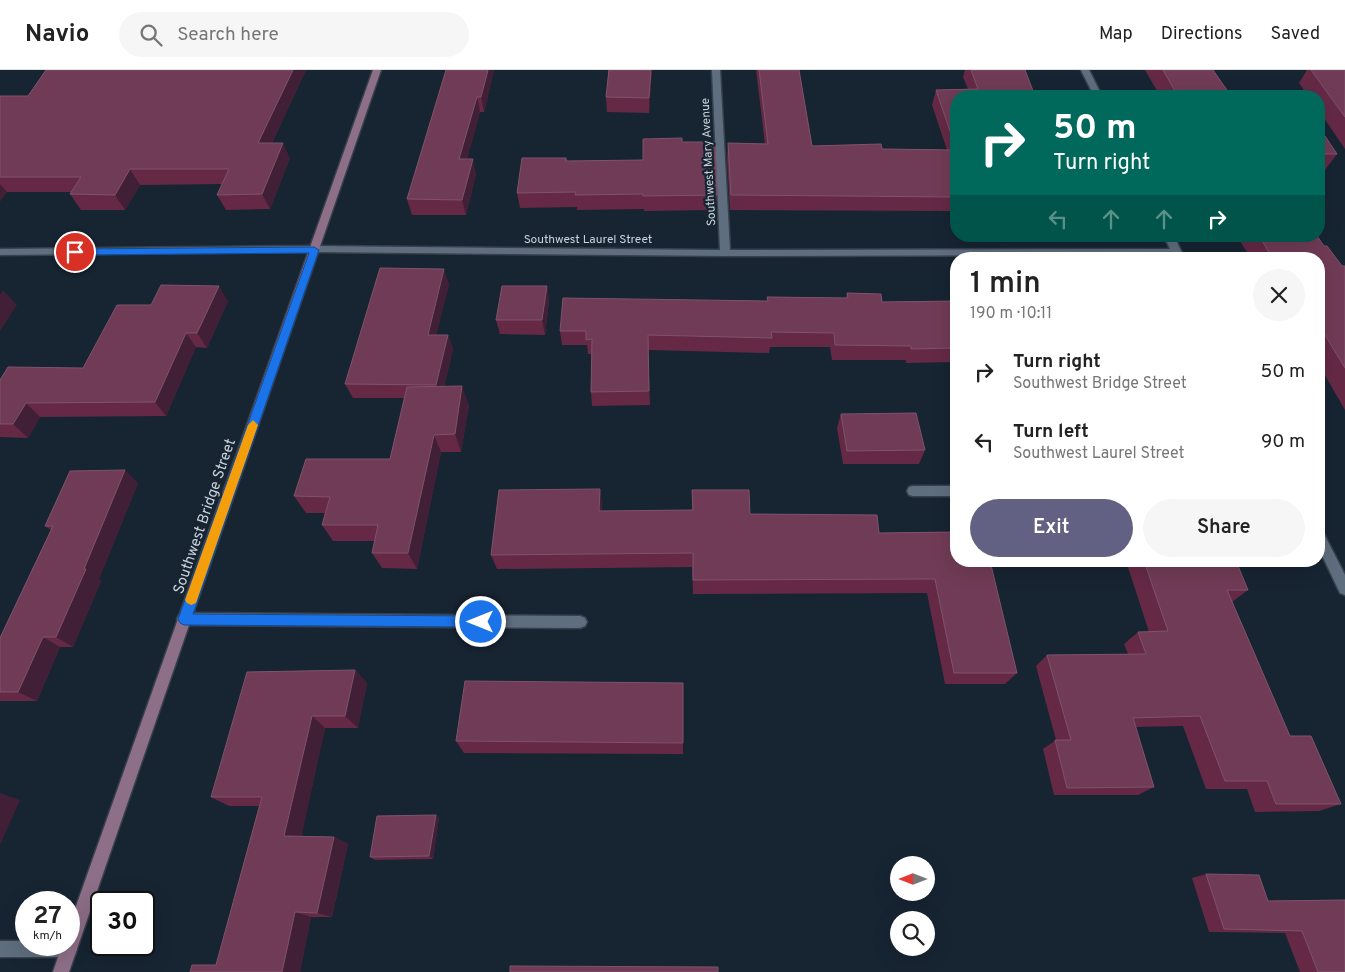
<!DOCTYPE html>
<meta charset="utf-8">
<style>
body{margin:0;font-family:Overpass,sans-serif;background:#f6f6f6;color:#222;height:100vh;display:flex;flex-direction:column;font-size:19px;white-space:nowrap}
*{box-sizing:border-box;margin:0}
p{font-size:16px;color:#767676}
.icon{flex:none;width:28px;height:28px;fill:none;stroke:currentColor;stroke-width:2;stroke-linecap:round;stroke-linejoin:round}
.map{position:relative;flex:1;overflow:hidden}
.details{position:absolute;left:950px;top:182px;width:375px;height:315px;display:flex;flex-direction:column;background:#fff;border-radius:20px;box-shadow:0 5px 20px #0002}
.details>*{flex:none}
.banner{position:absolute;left:950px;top:20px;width:375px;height:152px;border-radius:20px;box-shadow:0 5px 20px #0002;background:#00695c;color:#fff;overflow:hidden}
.needle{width:32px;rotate:270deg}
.controls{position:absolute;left:890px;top:786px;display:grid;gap:10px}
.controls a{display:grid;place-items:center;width:45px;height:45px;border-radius:50%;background:#fff;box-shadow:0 5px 20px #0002;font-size:25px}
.speed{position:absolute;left:15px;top:821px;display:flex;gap:10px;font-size:25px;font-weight:700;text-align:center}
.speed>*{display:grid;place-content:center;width:65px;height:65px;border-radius:50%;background:#fff;box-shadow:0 5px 20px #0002;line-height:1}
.speed small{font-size:12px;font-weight:400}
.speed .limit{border:2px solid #111;border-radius:8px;background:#fff;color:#111}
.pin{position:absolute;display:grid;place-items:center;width:42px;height:42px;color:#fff;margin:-21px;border:2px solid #fff;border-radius:50%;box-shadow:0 1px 5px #0007}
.me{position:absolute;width:55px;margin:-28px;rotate:270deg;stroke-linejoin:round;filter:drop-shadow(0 0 4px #0008)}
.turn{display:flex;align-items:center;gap:18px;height:105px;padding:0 20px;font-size:22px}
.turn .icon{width:65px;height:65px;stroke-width:2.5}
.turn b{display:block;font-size:35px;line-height:42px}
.lanes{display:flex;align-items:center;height:48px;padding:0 20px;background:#0003;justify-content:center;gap:25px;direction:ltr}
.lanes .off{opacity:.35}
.round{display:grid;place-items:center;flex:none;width:52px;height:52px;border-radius:26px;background:#f6f6f6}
.summary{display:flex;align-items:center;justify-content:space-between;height:85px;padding:0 20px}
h1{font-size:30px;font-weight:600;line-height:38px}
.cta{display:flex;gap:10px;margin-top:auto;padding:10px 20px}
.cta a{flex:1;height:58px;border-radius:30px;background:#636183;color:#fff;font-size:20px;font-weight:600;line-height:58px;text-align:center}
.cta a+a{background:#f6f6f6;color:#222}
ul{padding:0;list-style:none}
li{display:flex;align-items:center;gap:15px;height:70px;padding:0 20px}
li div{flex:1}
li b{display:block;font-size:19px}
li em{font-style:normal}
header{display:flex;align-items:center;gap:30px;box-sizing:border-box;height:70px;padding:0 25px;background:#fff;border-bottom:1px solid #e0e0e0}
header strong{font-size:24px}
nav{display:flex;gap:28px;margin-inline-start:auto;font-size:18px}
.search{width:350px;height:45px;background:#f6f6f6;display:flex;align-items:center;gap:12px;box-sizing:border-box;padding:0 18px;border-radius:28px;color:#767676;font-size:19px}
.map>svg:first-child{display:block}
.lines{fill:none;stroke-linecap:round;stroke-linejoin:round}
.lane-casing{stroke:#37404c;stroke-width:3}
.street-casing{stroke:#37404c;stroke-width:3}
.secondary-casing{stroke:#37404c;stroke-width:3}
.lane{fill:#5f6e7e;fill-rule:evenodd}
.street{fill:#5f6e7e;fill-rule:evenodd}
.secondary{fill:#8e6f88;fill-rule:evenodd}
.wall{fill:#652946}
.shaded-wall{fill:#411f37}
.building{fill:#703b56;stroke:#7e536b}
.route{fill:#1a73e8;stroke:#114b97}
.slow{fill:#f59e0b}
.labels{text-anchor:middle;stroke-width:4.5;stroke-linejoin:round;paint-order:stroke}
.far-street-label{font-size:12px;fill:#cad3dc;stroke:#172432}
.street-label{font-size:15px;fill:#cad3dc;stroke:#172432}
</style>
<header>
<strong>Navio</strong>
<div class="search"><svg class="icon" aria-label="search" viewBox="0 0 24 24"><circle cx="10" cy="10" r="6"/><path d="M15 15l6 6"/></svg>Search here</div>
<nav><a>Map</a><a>Directions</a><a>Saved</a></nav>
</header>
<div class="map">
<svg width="1345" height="902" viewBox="0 0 1345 902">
<rect width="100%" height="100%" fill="#172432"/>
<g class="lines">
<defs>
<polygon id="lane" points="0,871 26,871 26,875 69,875 69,871 75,873 77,879 75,885 69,887 0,887"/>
<g id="street">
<polygon points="712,0 720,0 730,180 1170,179 1164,166 1174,166 1184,187 1183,189 1175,189 1173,185 725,186 314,182 0,185 0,179 314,176 720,180"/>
<polygon points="1081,0 1089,0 1102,26 1094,26"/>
<polygon points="913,416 956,416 956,426 913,426 909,425 907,421 909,417"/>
<polygon points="1319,461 1323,462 1345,505 1345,525 1340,523 1319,479"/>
<polygon points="184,543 580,546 585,548 587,552 585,556 580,558 184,555 179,553 177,549 179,545"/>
</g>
<polygon id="secondary" points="373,0 381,0 69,902 53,902 62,875 69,875 69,856"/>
</defs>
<use href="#lane" class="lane-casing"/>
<use href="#street" class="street-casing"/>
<use href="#secondary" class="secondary-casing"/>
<use href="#lane" class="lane"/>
<use href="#street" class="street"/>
<use href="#secondary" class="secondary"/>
</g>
<g class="wall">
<polygon points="46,0 306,0 272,73 290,88 270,139 226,140 217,125 222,114 140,115 125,140 81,140 70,124 71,122 7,122 0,131 0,26 28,26"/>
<polygon points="446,0 494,0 484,42 480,42 467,89 476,104 466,145 412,145 407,129"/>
<polygon points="608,0 652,0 649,43 607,42 606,27 608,5"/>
<polygon points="756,0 799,0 812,76 882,79 947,80 932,35 936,20 968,19 963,7 965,0 1025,0 1035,26 956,26 956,141 730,140 727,88 728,73 765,74"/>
<polygon points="1145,0 1213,0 1231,26 1160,26"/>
<polygon points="1307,0 1345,0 1345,79 1319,41 1319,26 1308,26 1299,13"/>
<polygon points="1319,57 1337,84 1325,100 1319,100"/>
<polygon points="682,72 717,125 716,140 644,141 644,139 577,140 577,137 520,138 517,123 566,88 567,91 643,90"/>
<polygon points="1237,166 1317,166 1324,176 1342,196 1345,196 1345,340 1319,295 1319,189 1251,189"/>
<polygon points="449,214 436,265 448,265 453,279 444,317 469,335 461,382 441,382 417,499 382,498 372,483 375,471 333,471 322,455 325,443 306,443 294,426 390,389 404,328 353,328 345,314"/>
<polygon points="547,216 549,231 545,265 500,264 496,250"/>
<polygon points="847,223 882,232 956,231 956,292 906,293 906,290 832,290 830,277 770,277 769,283 648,280 650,335 592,336 591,322 592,284 588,284 587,275 562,275 560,261 767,231 767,227 846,228"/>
<polygon points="228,231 207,278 196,277 166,346 40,347 28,368 0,367 0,310 83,298 151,235"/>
<polygon points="841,344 925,380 919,394 843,394 837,358"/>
<polygon points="138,413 99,509 101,511 73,577 60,577 37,631 0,631 0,567 51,460 45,456"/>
<polygon points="600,419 602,434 602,441 692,440 692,420 750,444 879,463 956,462 1017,603 1005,614 945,614 927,523 693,524 692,497 497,499 491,485"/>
<polygon points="1126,491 1236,491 1248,520 1232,532 1290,666 1341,734 1319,741 1255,742 1247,719 1206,719 1183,656 1135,657 1154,717 1138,725 1054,725 1043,679 1056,670 1036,596 1047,585 1128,584 1124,574 1138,562 1149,562"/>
<polygon points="355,600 367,613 358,658 325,658 301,766 334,767 348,774 332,847 311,847 300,902 190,902 216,895 259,736 229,736 211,727"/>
<polygon points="456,671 683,673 683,684 464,683"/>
<polygon points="439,748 433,789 375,790 370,787"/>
<polygon points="1206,804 1268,831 1345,830 1345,902 1300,902 1285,863 1209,862 1192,808"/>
</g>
<g class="shaded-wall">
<polygon points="293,0 306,0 265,88 258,73"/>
<polygon points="488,0 494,0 484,42 481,27"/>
<polygon points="651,0 652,0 649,43 649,28"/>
<polygon points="477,27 480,42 463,104 459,89"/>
<polygon points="283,73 290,88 270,139 262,124"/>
<polygon points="473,89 476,104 466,145 462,130"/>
<polygon points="130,99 140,115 125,140 115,125"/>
<polygon points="0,114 7,122 0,131"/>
<polygon points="444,199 449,214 433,279 428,265"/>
<polygon points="219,216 228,231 207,278 197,263"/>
<polygon points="547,216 549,231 545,265 542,250"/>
<polygon points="3,220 17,235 0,261 0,225"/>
<polygon points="186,263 196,277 166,346 155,332"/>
<polygon points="448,265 453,279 441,329 436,315"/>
<polygon points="462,316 469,335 461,382 455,364"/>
<polygon points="26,333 40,347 28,368 13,354"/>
<polygon points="434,365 441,382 417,499 408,483"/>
<polygon points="125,400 138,413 99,509 101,511 73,577 56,567"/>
<polygon points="600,419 602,434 601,456 599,441"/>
<polygon points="43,567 60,577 37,631 18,622"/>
<polygon points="355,600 367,613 358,658 345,646"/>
<polygon points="312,646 325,658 300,774 284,766"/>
<polygon points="0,723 20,730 0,775"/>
<polygon points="436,745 439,748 433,789 429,786"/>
<polygon points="334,767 348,774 332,847 317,843"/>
<polygon points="295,842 311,847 300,902 282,902"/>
</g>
<g class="building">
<polygon points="46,0 293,0 258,73 283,73 262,124 217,125 229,99 130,99 115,125 70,124 81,107 0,107 0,26 28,26"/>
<polygon points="446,0 488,0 481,27 477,27 459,89 473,89 462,130 407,129"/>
<polygon points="609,0 651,0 649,28 606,27"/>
<polygon points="759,0 799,0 812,76 881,74 882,79 956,80 956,127 731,125 728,73 768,74"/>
<polygon points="971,0 1025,0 1035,26 956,26 956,79 936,20 978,19"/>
<polygon points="1163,0 1213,0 1231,26 1178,26"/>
<polygon points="1311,0 1345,0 1345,47"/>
<polygon points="1319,57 1337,84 1319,84"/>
<polygon points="682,68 682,72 715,72 717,125 643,126 643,124 575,125 576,122 517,123 522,88 566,88 566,91 643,90 643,69"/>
<polygon points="1259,166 1317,166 1324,176 1327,176 1342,196 1345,196 1345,298 1319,255 1319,189 1273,189"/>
<polygon points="380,198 444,199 428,265 448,265 436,315 345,314"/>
<polygon points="161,215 219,216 197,263 186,263 155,332 26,333 13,354 0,354 0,310 8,297 83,298 117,235 151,235"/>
<polygon points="502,216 547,216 542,250 496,250"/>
<polygon points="847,223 881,224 882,232 956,231 956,278 911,279 911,276 835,275 834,263 771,262 772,268 648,265 649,321 591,322 592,269 586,270 586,261 560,261 563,228 768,231 767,227 848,228"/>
<polygon points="462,316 455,364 434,365 408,483 372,483 378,455 322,455 330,427 294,426 306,389 390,389 407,317"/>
<polygon points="916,343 925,380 847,381 841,344"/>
<polygon points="125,400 84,499 86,499 56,567 43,567 18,622 0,622 0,568 53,456 45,456 70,401"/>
<polygon points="600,419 599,441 693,440 692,420 749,420 750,444 877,445 879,463 956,462 956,491 990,491 1017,603 954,603 935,509 693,510 693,483 491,485 499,420"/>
<polygon points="1144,491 1236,491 1248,520 1227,520 1290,666 1311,666 1341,734 1276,734 1267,711 1225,711 1200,646 1133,648 1154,717 1067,718 1055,670 1071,670 1047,585 1146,584 1138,562 1168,561"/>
<polygon points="355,600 345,646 312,646 284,766 334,767 317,843 295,842 282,902 190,902 192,895 216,895 262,727 211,727 247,602"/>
<polygon points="465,611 683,613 683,673 456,671"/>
<polygon points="436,745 429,786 370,787 377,746"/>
<polygon points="1206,804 1259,805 1268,831 1345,830 1345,902 1318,902 1302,861 1224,859"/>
<polygon points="510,896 718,897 718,902 510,902"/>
</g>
<polygon class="route" points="314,177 319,180 193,544 481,546 486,548 488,552 486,556 481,557 184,555 180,553 178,549 309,183 75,185 71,182 75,179"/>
<polygon class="slow" points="253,350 258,355 197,530 196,533 191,535 187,533 185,530 248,355"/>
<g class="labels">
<g class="far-street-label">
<text transform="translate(708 92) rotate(-93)" y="4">Southwest Mary Avenue</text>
<text x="588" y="173">Southwest Laurel Street</text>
</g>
<g class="street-label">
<text transform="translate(204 446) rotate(-71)" y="5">Southwest Bridge Street</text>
</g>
</g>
</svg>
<div class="controls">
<a><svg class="needle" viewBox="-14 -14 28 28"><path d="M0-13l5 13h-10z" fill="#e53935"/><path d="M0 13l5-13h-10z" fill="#767676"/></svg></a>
<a><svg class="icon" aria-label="search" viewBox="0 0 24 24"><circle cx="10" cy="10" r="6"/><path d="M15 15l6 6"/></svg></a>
</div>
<div class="speed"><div>27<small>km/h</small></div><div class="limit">30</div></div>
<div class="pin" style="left:75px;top:182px;background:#d93025"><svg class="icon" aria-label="arrive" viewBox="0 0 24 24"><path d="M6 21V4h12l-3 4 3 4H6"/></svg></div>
<svg class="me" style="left:481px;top:552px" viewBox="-20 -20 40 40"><circle r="17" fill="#1a73e8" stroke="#fff" stroke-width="3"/><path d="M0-11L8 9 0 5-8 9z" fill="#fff"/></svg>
<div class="banner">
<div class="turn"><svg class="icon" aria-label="right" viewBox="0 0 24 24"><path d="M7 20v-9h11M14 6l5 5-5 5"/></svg><div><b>50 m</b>Turn right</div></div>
<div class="lanes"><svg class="icon off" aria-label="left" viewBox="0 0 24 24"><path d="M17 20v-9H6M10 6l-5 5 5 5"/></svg><svg class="icon off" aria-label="ahead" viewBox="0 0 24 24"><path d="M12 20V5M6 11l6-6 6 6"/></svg><svg class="icon off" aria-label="ahead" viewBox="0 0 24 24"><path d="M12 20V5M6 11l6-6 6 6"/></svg><svg class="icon" aria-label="right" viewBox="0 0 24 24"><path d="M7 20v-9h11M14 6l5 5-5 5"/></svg></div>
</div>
<section class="details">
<div class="summary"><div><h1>1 min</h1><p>190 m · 10:11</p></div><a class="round"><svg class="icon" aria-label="close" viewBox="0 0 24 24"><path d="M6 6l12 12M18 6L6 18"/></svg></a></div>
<ul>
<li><svg class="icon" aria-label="right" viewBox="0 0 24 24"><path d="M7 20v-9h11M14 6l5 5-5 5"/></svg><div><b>Turn right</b><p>Southwest Bridge Street</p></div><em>50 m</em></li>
<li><svg class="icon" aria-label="left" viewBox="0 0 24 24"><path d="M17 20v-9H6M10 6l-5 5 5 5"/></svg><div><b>Turn left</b><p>Southwest Laurel Street</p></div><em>90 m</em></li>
</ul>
<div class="cta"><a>Exit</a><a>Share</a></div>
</section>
</div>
